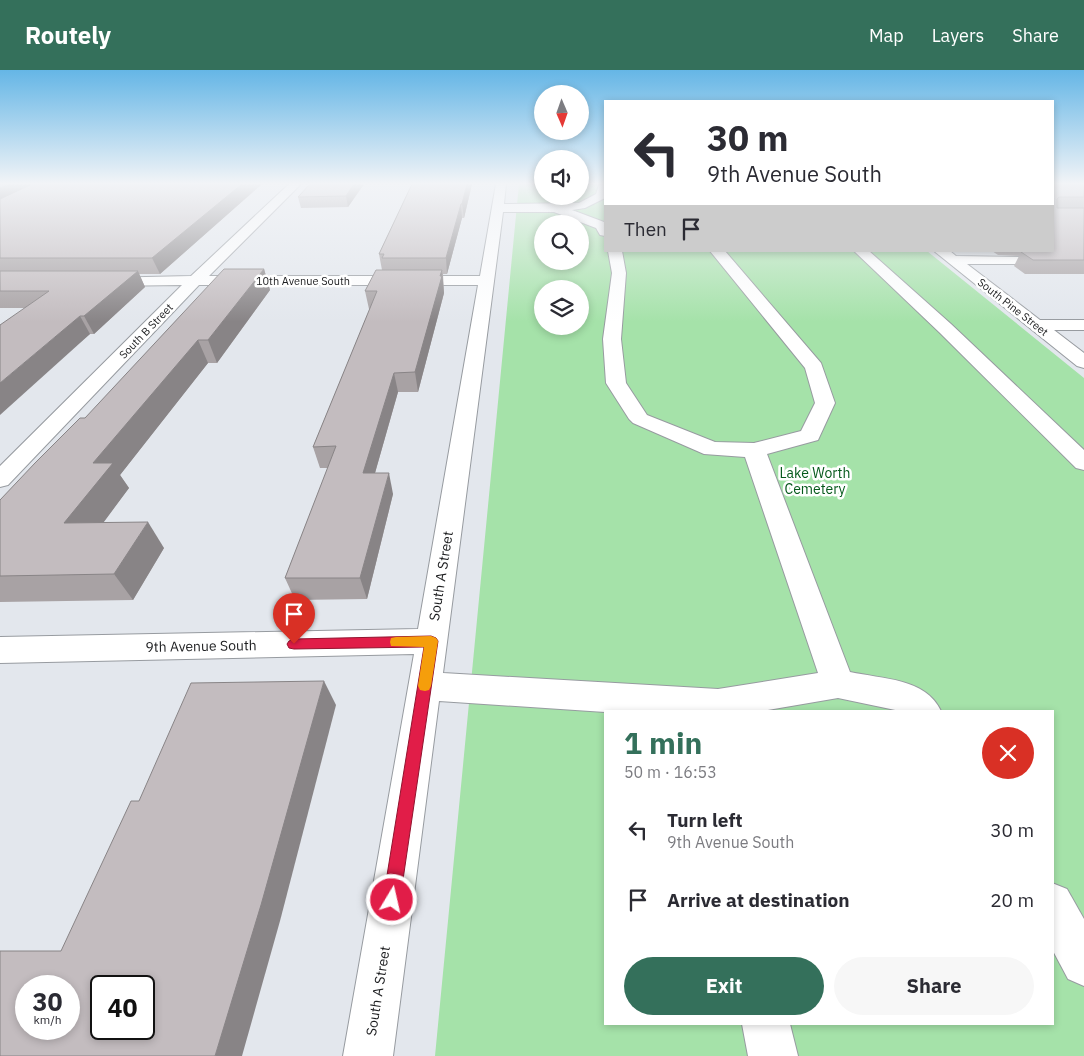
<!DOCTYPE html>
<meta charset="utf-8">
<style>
body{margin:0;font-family:"IBM Plex Sans",sans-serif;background:#f7f7f7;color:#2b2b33;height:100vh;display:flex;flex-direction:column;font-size:19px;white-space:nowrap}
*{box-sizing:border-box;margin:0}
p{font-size:16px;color:#7c7c81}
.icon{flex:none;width:28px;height:28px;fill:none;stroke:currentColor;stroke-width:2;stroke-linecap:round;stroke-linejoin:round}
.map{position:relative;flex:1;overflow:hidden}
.side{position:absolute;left:604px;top:640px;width:450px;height:315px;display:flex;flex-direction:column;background:#fff;border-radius:0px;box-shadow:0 2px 8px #0003}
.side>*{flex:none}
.top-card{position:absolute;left:604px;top:30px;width:450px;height:152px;border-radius:0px;box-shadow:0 2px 8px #0003;background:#fff;color:#2b2b33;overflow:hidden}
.needle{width:32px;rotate:178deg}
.tools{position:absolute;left:534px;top:15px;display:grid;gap:10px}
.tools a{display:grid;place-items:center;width:55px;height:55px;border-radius:50%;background:#fff;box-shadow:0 2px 8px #0003;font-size:25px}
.speed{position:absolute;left:15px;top:905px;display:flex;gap:10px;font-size:25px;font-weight:700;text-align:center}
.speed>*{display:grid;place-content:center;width:65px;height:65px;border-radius:50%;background:#fff;box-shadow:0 2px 8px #0003;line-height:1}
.speed small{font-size:12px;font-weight:400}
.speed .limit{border:2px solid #111;border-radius:8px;background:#fff;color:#111}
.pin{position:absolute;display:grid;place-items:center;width:42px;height:42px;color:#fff;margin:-51px -21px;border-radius:50% 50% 50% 0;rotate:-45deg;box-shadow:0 0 5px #0007}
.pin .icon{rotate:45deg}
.me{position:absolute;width:55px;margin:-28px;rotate:9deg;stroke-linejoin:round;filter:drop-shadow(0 0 4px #0008)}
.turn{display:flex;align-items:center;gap:18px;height:105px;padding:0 20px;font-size:22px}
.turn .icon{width:65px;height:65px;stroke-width:2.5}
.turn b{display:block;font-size:35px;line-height:42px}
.then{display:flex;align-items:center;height:48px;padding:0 20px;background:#0003;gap:10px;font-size:19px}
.round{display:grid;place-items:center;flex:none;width:52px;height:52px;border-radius:26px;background:#f7f7f7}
.overview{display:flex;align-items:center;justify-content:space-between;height:85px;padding:0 20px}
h1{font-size:30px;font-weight:700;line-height:38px;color:#34705b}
.button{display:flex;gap:10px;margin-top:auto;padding:10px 20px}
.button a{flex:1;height:58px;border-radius:30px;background:#34705b;color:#fff;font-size:20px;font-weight:700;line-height:58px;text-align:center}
.button a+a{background:#f7f7f7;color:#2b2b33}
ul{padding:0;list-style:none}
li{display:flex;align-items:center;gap:15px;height:70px;padding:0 20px}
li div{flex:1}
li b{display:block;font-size:19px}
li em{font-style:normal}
header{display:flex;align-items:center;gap:30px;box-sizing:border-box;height:70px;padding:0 25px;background:#34705b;color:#fff}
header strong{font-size:24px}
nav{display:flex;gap:28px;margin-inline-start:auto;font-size:18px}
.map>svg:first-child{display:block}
.green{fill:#a5e2a9;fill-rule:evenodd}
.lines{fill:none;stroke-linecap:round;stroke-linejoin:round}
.minor-casing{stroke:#979ba0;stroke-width:2}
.minor{fill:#fff;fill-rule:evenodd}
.wall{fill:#a8a2a4}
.shaded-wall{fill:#888486}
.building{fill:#c3bcbf;stroke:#888486;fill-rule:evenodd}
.route{fill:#e11d48;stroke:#92132f}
.slow{fill:#f59e0b}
.labels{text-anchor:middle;stroke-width:5;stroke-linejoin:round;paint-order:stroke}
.far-street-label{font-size:11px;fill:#1d1e20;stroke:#fff}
.park-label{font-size:14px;fill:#05591b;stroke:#fff}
.street-label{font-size:14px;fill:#1d1e20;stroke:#fff}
</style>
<header>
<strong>Routely</strong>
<nav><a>Map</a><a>Layers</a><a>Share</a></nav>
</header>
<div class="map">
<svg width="1084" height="986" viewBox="0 0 1084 986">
<rect width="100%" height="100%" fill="#e3e7ed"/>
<path class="green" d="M 519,114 L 542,114 L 542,126 L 580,126 L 580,114 L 605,114 L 605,181 L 927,181 L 1084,308 L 1084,986 L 435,986 ZM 542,154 L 580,154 L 580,191 L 542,191 ZM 542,219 L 580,219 L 580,256 L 542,256 ZM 605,641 L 1052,641 L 1052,954 L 605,954 Z"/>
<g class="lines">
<defs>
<g id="minor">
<path d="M 289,114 L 301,114 L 209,206 L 480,206 L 496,114 L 506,114 L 504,134 L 579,133 L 596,124 L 599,115 L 605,114 L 605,128 L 585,138 L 572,140 L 604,152 L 605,166 L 600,165 L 596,158 L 554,142 L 503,142 L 443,603 L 718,619 L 818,603 L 745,387 L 704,384 L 633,353 L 629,349 L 606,313 L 603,269 L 612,203 L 608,181 L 622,181 L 626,203 L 621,269 L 626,313 L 647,345 L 715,372 L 754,373 L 801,361 L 815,333 L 805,298 L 710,181 L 725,181 L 821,293 L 835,333 L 818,370 L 767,384 L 850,602 C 882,609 926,608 941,641 L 900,641 L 838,628 L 762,641 L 605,642 L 439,631 L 393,986 L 343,986 L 414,584 L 0,593 L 0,567 L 418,559 L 478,215 L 199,215 L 8,415 L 0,417 L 0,396 L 182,215 L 106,216 L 101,214 L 98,211 L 101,208 L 191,206 Z"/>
<polygon points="854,181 869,181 951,254 1084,380 1084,400 1076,398 939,262"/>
<polygon points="934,181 950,181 956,186 1020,187 1022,190 1020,193 1015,194 967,194 1040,250 1084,250 1084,260 1054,260 1084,283 1084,298 1077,296"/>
<polygon points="1052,813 1067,819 1084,849 1084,916 1068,909 1052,879"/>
<polygon points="742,954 790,954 798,986 748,986"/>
</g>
</defs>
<use href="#minor" class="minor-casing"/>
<use href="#minor" class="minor"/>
</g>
<g class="wall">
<polygon points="0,114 262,114 160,204 139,204 145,217 94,264 90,264 73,278 24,238 0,238"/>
<polygon points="310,114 364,114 348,137 301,138 298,127"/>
<polygon points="412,114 472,114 464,148 462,148 447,204 443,204 444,223 418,322 398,322 375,403 393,424 367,529 295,530 285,508 328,398 320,398 313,377 370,239 369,239 365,221 382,200 379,184"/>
<polygon points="1052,114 1084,114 1084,204 1025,204 1014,196 1019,186 998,185 992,181 1052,181"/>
<polygon points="264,199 270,220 217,293 208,293 120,405 129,418 103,452 164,478 133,530 0,532 0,430 85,348"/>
</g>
<g class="shaded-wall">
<polygon points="9,114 43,114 0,136 0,118"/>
<polygon points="242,114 262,114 160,204 152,188"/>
<polygon points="354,114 364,114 348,137 346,126"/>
<polygon points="467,114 472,114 464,148 462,134"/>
<polygon points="461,134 462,148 447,204 446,188"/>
<polygon points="264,199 270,220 217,293 208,270"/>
<polygon points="442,200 444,223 418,322 415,302"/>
<polygon points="138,201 145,217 94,264 84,246"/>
<polygon points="80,246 90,264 0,345 0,313"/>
<polygon points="198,270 208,293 120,405 129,418 84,479 64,453 93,393"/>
<polygon points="394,303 398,322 369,424 363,403"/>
<polygon points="389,403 393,424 367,529 360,508"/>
<polygon points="148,452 164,478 133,530 114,504"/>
<polygon points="324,611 336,635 280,851 242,986 215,986"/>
</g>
<g class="building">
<polygon points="0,114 9,114 0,118"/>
<polygon points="32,114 242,114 152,188 0,188 0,129"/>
<polygon points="310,114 354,114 346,126 298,127"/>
<polygon points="412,114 467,114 462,134 461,134 446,188 382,188 384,184 379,184"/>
<polygon points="1052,114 1084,114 1084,127 1059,127 1057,129 1057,138 1084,138 1084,190 1033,190 1021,182 1025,181 1052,181"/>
<polygon points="224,199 264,199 208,270 198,270 93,393 113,393 64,453 148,452 114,504 0,506 0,430 35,393 80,348 85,348"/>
<polygon points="376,200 442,200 440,206 442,206 415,302 394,303 363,403 389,403 360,508 285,508 336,376 313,377 377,221 365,221"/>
<polygon points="0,201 138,201 84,246 80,246 0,313 0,255 49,221 0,221"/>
<path d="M 324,611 L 261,835 L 215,986 L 0,986 L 0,881 L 61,881 L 131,731 L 139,731 L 191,613 ZM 26,916 L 69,916 L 69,959 L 26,959 ZM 101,916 L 144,916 L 144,959 L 101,959 Z"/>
</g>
<linearGradient id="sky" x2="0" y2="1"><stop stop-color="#65b6e6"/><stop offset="0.45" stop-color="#f2f4f7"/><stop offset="1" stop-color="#f2f4f7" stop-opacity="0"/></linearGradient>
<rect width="1084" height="252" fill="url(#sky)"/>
<polygon class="route" points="431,566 436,568 438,571 400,830 398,836 392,839 385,836 383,830 424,577 294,579 289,578 287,574 289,571 294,569"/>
<polygon class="slow" points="431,566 436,568 438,571 431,616 429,620 425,621 420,620 418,616 424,577 391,576 390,572 391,568 396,567"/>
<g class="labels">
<g class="far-street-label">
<text x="303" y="215">10th Avenue South</text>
<text transform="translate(1013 237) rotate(38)" y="4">South Pine Street</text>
<text transform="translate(146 261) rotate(-46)" y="4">South B Street</text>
</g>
<g class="park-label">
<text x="815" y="408">Lake Worth<tspan x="815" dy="16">Cemetery</tspan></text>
</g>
<g class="street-label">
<text transform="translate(441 506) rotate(-81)" y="5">South A Street</text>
<text transform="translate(201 576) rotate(-1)" y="5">9th Avenue South</text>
<text transform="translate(378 921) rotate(-81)" y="5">South A Street</text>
</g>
</g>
</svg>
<div class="tools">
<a><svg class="needle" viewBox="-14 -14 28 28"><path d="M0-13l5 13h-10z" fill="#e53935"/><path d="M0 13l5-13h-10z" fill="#7c7c81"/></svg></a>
<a><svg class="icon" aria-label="sound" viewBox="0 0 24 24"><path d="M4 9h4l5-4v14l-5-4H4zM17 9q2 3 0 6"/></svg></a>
<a><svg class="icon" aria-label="search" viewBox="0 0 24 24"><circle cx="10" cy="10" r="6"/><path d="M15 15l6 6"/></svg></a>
<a><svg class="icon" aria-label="layers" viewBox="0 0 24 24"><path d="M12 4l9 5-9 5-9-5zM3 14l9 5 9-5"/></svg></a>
</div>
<div class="speed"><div>30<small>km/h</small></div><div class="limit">40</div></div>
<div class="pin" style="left:294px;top:574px;background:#d93025"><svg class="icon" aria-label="arrive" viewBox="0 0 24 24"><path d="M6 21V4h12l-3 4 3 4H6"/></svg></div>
<svg class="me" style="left:392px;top:830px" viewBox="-20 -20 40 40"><circle r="17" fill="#e11d48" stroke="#fff" stroke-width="3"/><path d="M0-11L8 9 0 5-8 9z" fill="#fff"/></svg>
<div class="top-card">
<div class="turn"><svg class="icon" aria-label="left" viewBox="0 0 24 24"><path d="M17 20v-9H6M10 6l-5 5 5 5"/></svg><div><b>30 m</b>9th Avenue South</div></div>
<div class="then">Then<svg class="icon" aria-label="arrive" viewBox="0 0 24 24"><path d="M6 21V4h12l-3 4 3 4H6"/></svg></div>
</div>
<section class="side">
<div class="overview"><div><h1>1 min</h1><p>50 m · 16:53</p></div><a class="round" style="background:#d93025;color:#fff"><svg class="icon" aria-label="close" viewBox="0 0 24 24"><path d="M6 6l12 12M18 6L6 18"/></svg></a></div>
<ul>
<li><svg class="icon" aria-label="left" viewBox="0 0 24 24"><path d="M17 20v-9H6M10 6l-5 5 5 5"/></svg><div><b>Turn left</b><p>9th Avenue South</p></div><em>30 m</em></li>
<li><svg class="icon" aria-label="arrive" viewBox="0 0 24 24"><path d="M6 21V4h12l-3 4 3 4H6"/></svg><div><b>Arrive at destination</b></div><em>20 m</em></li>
</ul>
<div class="button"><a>Exit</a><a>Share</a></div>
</section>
</div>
